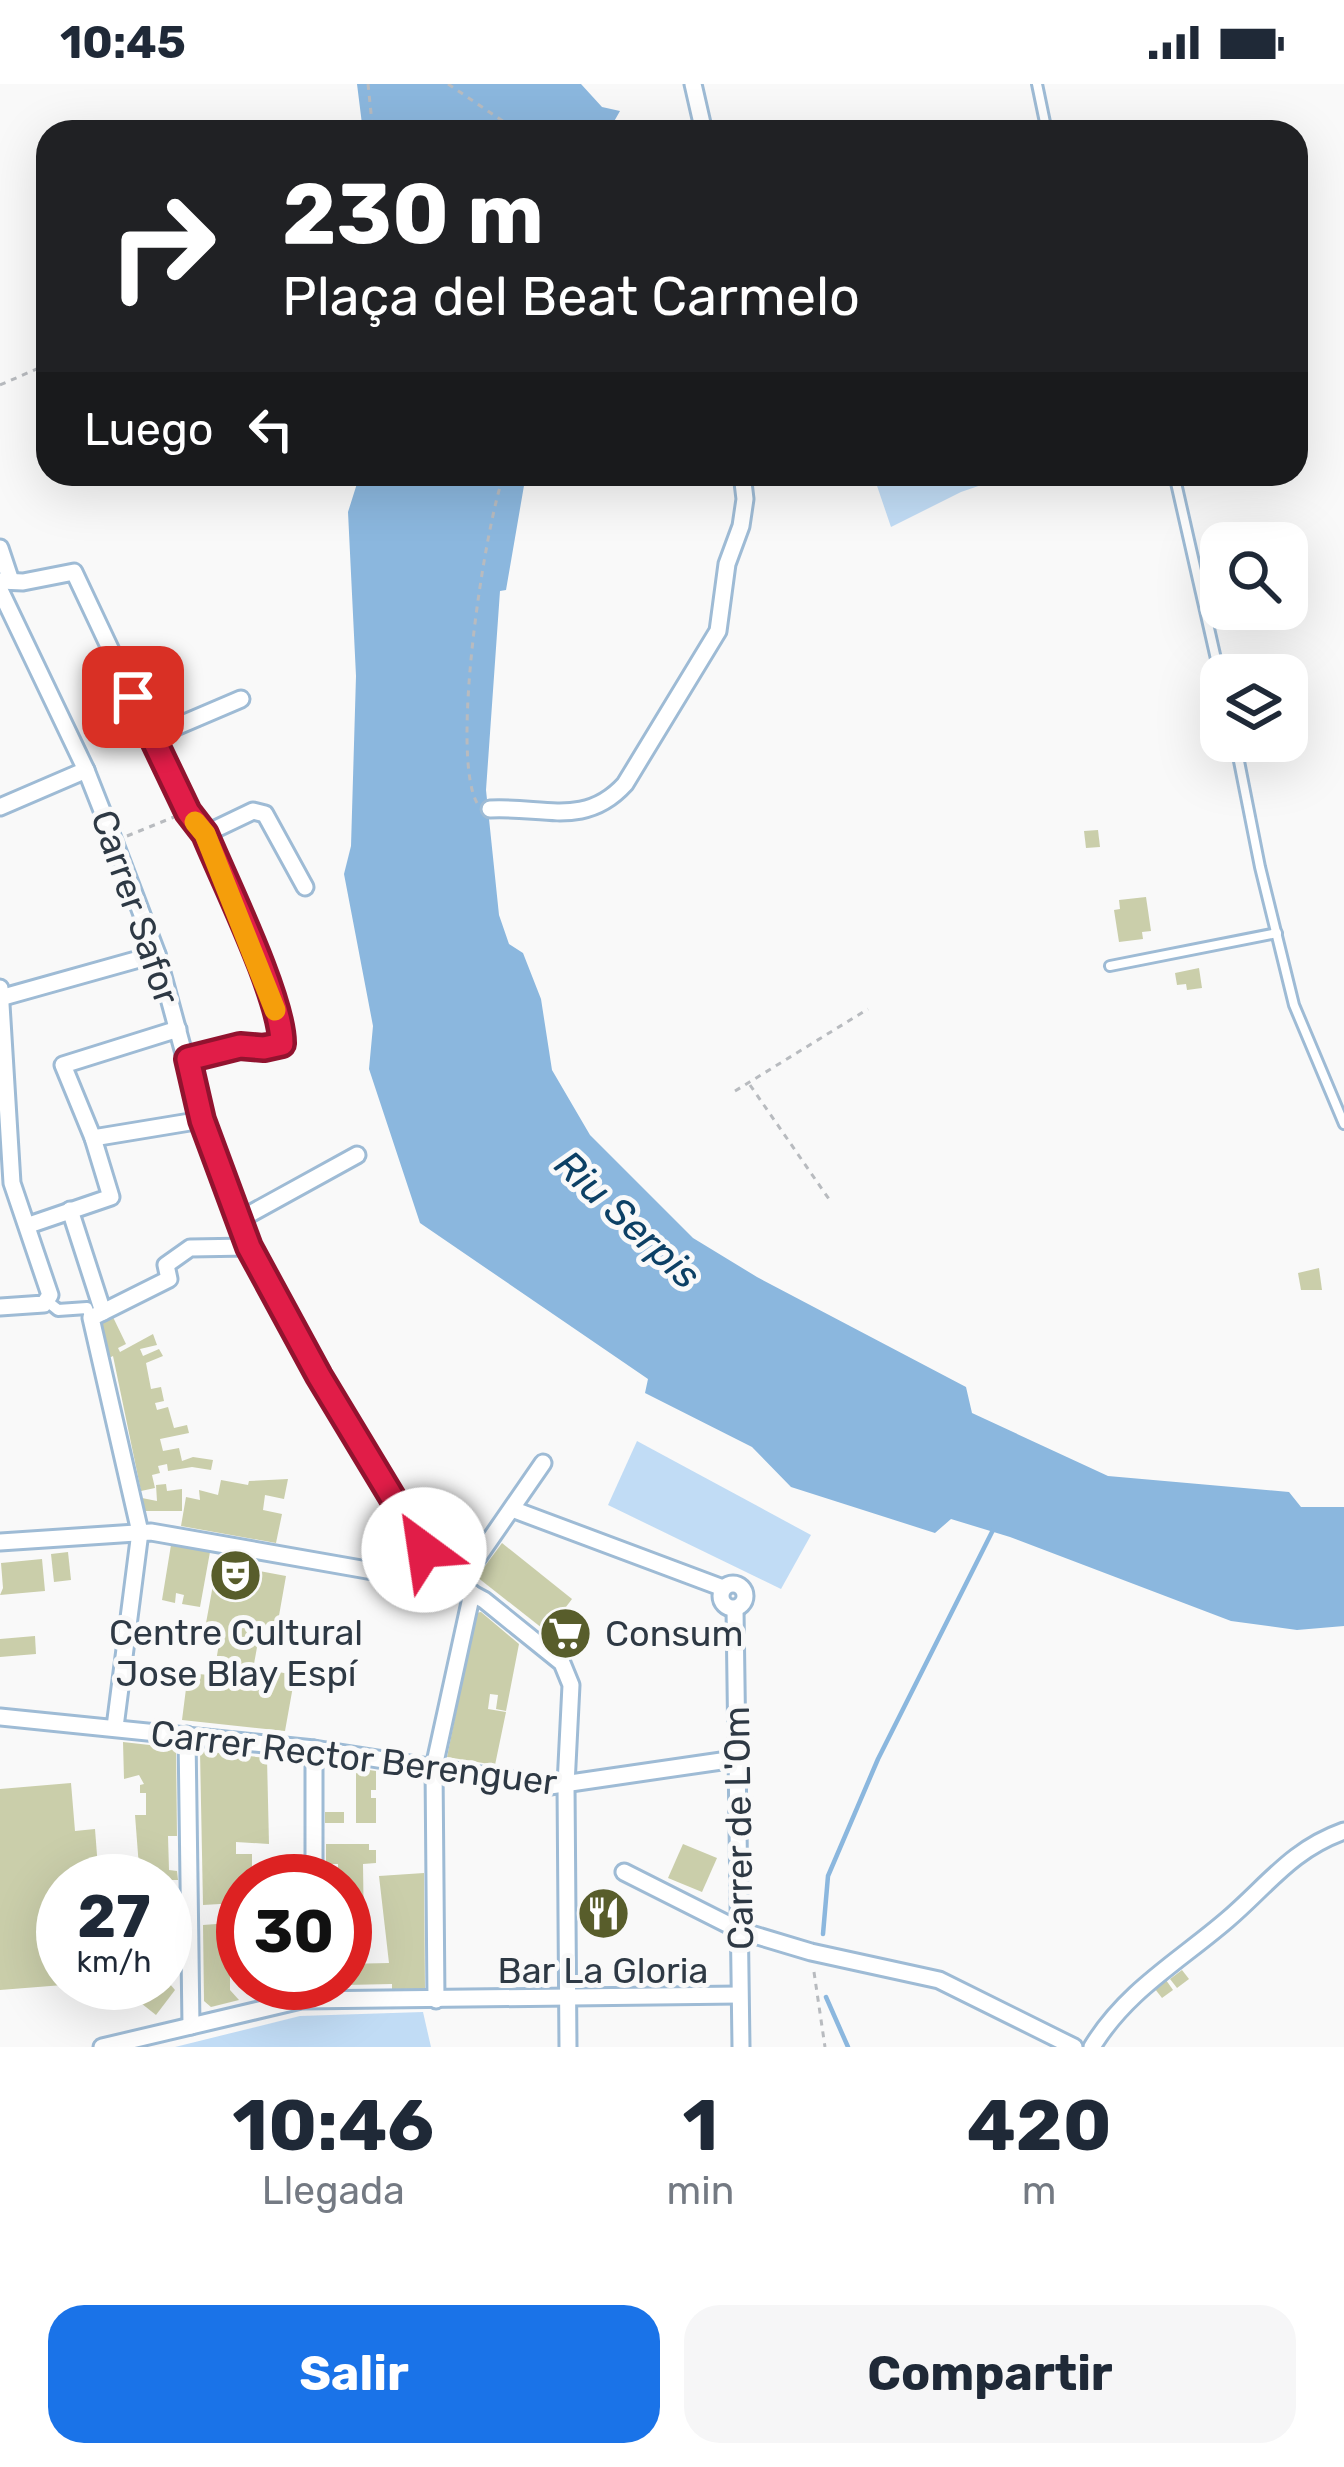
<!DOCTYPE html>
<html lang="es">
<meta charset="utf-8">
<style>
body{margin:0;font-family:Rubik,sans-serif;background:#f6f6f7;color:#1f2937;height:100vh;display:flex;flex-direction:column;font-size:45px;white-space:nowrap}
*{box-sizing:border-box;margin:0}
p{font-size:39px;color:#747a83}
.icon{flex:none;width:66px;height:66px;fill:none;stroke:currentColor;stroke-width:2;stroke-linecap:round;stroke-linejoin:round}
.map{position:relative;height:1963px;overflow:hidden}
.side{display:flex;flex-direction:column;background:#fff;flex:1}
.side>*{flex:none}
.banner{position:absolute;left:36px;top:36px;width:1272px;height:366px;border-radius:36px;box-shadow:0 12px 48px #0002;background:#202124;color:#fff;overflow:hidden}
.controls{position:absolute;left:1200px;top:438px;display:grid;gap:24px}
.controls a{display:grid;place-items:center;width:108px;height:108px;border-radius:24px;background:#fff;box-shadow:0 12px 48px #0002;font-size:60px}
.speed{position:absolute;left:36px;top:1770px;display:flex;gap:24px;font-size:60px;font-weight:700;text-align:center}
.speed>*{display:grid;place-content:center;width:156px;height:156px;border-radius:50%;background:#fff;box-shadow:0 12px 48px #0002;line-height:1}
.speed small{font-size:30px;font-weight:400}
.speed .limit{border:18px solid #d22;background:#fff;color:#111}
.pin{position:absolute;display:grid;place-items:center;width:102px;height:102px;color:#fff;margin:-51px;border-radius:24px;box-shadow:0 6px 18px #0006}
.me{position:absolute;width:132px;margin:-66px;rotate:329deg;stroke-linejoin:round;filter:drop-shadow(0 0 9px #0008)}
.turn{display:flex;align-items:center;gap:42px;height:252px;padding:0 48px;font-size:54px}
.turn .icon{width:156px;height:156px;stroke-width:2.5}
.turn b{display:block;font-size:84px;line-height:102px}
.then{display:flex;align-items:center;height:114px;padding:0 48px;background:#0003;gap:24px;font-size:45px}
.eta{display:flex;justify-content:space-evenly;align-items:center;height:204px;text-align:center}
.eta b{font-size:72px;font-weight:700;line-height:84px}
.primary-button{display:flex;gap:24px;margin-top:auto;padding:24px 48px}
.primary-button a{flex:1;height:138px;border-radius:36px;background:#1a73e8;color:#fff;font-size:48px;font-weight:700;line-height:138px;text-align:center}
.primary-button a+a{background:#f6f6f7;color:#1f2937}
.status{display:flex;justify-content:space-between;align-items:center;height:84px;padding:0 60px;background:#fff;direction:ltr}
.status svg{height:33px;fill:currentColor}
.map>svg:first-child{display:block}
.green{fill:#c1dcf5}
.water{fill:#8bb7de}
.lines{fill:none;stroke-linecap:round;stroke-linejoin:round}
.stream{stroke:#8bb7de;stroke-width:4.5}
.building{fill:#caceaa}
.service-casing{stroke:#9ebbd5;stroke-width:14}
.pedestrian-casing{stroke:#9ebbd5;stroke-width:16}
.minor-casing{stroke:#9ebbd5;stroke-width:21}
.path{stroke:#b8bbbf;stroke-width:3;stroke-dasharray:6 6;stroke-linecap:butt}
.service{stroke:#fff;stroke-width:8}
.pedestrian{stroke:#fff;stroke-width:10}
.minor{stroke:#fff;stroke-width:15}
.route-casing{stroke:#92132f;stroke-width:30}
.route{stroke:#e11d48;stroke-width:21}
.slow{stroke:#f59e0b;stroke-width:21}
.labels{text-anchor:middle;stroke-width:10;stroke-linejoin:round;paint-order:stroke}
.street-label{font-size:36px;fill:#2e3944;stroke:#f9f9f9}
.poi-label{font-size:36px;fill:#2e3944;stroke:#f9f9f9}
.water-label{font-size:39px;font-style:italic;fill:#0c4065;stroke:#f9f9f9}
</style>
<div class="status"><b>10:45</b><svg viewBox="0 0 49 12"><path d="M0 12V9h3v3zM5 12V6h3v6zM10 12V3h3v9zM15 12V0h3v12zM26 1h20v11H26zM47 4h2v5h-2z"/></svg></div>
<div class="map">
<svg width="1344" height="1963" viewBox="0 0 1344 1963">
<rect width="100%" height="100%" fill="#f9f9f9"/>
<g class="green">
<polygon points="873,390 994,390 996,396 961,408 891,443"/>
<polygon points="637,1357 811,1451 781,1505 608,1421"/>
<polygon points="423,1928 431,1963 175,1963 300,1932"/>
</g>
<g class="water">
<polygon points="357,0 581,0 602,23 620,27 608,48 363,48"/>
<polygon points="360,390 526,390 506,506 500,507 486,706 499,831 509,860 523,869 541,915 552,986 590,1051 693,1154 757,1193 966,1303 972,1329 1108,1392 1289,1408 1301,1423 1344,1423 1344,1542 1297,1546 1231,1537 1010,1453 951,1435 935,1449 791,1403 752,1363 645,1309 648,1295 420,1139 369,985 373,942 344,790 351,762 356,592 348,428"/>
</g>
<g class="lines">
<g class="stream">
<polyline points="823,1850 828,1792 878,1675 994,1444"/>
<polyline points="826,1913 848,1963"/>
</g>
</g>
<g class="building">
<polygon points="1098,746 1100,763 1086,764 1084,747"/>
<polygon points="1146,813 1151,847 1142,848 1143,855 1119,858 1114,826 1120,825 1119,816"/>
<polygon points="1199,884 1202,904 1187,906 1186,900 1177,901 1175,889"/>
<polygon points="1319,1184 1322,1206 1301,1206 1298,1189"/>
<polygon points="112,1231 126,1260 118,1264 120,1268 153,1250 157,1261 140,1265 143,1272 159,1265 163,1272 146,1279 151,1305 161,1303 164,1317 155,1319 157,1326 168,1323 174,1344 187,1341 189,1349 160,1355 163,1367 179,1364 182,1377 193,1373 213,1376 211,1386 192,1383 168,1387 167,1380 158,1382 160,1389 152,1391 155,1404 141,1407 113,1272 107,1275 97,1239"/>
<polygon points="288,1395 284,1415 265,1411 263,1426 282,1430 276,1459 181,1442 186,1413 200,1416 199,1406 218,1411 221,1396 248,1401 249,1397"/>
<polygon points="166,1400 167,1407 182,1405 182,1427 145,1427 142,1414 157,1417 156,1401"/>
<polygon points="502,1459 572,1515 547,1548 477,1493"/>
<polygon points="171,1461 210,1468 200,1523 182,1520 184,1511 176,1509 175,1519 162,1516"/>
<polygon points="68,1468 71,1496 54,1498 51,1470"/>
<polygon points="42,1475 45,1507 0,1511 3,1504 1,1479"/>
<polygon points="217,1479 286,1492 277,1543 261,1541 252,1591 215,1584 220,1553 204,1550"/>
<polygon points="481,1528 519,1560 506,1627 496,1625 498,1611 490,1610 488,1625 506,1628 495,1681 447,1673 476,1529"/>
<polygon points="35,1552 36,1570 0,1573 0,1555"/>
<polygon points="262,1585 295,1591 285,1647 182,1636 188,1589 260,1596"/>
<polygon points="123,1658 176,1664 177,1752 168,1752 169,1786 177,1787 178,1796 140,1796 135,1731 146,1731 146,1709 140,1709 140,1701 144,1700 139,1691 124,1695"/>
<polygon points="200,1667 267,1674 269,1760 236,1758 236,1770 252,1770 252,1797 237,1800 237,1819 203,1821"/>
<polygon points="356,1684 376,1687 376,1706 371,1706 371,1714 376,1714 376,1739 356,1739"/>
<polygon points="71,1699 75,1747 95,1745 99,1797 63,1797 63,1901 0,1906 0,1705"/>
<rect x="325" y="1728" width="19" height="11"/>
<polygon points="326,1760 369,1760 369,1766 376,1766 376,1779 363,1780 364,1855 345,1855 345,1797 331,1797 331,1785 338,1785 338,1780 326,1780"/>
<polygon points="683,1760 717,1774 702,1808 668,1794"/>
<polygon points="424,1789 425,1905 392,1905 392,1900 345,1901 345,1880 389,1879 379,1792"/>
<polygon points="243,1838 243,1890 230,1891 230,1906 239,1916 211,1923 204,1917 203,1841"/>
<polygon points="1182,1886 1189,1895 1177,1904 1170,1895"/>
<polygon points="1166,1896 1173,1906 1162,1914 1155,1905"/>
<polygon points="142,1899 169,1899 175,1906 156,1931 132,1912"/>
</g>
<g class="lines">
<defs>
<g id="service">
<polyline points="1037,0 1047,48"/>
<polyline points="1174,390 1221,597"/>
<polyline points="1235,657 1260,783 1294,921 1344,1040"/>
<polyline points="1110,882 1277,849"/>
</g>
<polyline id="pedestrian" points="47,1217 58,1226 87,1224 91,1234"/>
<g id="minor">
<polyline points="693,0 704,48"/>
<polyline points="0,464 11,497"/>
<polyline points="0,497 23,498 74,488 187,728 205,750 270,910 282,960 264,964 240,961 187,975"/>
<polyline points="0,506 86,686 114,757 157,870 202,1036 237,1137 319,1292 439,1489 440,1500"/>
<polyline points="152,653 241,615"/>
<polyline points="0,723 86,686"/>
<path d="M 490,725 C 543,722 585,744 625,700 L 718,547 L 727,480 L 741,442 L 745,415 L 742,390"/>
<polyline points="205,750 253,727 265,730 305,803"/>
<polyline points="0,904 12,1099 50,1211 44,1220 0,1223"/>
<polyline points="0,914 157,870"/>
<polyline points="93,1054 202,1036"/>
<polyline points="70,1126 103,1228"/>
<polyline points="237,1137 357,1071"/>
<polyline points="29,1141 111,1113 93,1054 63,981 178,945"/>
<polyline points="512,1425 723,1504"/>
<polyline points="0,1458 151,1448 458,1502 484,1516 562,1579 571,1601 566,1701 568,1963"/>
<circle cx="733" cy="1512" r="12"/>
<polyline points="458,1502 543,1379"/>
<polyline points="735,1525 741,1963"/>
<polyline points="0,1633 314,1665 550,1702 735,1675"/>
<polyline points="115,1643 140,1448 91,1234 169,1195 166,1181 190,1164 249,1163"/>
<polyline points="187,1651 191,1942"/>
<polyline points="314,1665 314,1797"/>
<polyline points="624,1788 741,1847 811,1868 939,1896 1074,1963"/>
<polyline points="436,1916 434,1683 472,1509"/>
<polyline points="102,1963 301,1916 739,1911"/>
<path d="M 1092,1963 C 1126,1907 1178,1878 1227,1836 C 1268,1801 1291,1766 1344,1747"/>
</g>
</defs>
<use href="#service" class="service-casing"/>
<use href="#pedestrian" class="pedestrian-casing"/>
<use href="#minor" class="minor-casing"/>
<g class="path">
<polyline points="368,0 373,48"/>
<polyline points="448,0 519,48"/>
<polyline points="0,301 48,280"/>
<path d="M 477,719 C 450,670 484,446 504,390"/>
<polyline points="127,752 174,733"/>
<polyline points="750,1001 831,1118"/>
<polyline points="735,1007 868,925"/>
<polyline points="814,1888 825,1963"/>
</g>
<use href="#service" class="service"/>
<use href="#pedestrian" class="pedestrian"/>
<use href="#minor" class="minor"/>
</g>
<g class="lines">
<defs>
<path id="route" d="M 133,613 L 188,728 L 205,750 C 224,796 283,916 282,960 L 264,964 L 240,962 L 188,975 L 202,1036 L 249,1163 L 319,1292 L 424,1466"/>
</defs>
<use href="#route" class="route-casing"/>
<use href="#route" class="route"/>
<polyline class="slow" points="195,738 205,750 275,926"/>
</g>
<defs>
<symbol id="theatre-disc" viewBox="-11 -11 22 22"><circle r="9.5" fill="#585d2b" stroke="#f9f9f9"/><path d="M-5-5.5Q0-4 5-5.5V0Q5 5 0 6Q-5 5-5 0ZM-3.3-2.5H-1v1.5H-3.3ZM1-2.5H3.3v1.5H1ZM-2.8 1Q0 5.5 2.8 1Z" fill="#fff"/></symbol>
<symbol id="supermarket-disc" viewBox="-11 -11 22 22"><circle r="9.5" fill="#585d2b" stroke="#f9f9f9"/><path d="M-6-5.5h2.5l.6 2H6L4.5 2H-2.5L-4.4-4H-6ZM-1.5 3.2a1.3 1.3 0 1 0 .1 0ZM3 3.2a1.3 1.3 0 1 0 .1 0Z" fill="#fff"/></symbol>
<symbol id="restaurant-disc" viewBox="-11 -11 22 22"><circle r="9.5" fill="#585d2b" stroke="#f9f9f9"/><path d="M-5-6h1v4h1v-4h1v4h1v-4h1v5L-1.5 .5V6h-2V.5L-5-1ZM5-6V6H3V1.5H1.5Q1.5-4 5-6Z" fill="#fff"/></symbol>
</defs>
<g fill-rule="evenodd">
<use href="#theatre-disc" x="206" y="1462" width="59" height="59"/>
<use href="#supermarket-disc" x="536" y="1520" width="59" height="59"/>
<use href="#restaurant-disc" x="574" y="1800" width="59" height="59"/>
</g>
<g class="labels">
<g class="street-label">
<text transform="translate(136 823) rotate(71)" y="13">Carrer Safor</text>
<text transform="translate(354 1673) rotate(7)" y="13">Carrer Rector Berenguer</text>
<text transform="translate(738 1744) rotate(-91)" y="13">Carrer de L'Om</text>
</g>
<g class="poi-label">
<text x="236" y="1561">Centre Cultural<tspan x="236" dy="41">Jose Blay Espí</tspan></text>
<text x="605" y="1562" text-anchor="start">Consum</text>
<text x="603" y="1899">Bar La Gloria</text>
</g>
<g class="water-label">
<text transform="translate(628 1135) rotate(43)" y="14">Riu Serpis</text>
</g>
</g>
</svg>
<div class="controls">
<a><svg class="icon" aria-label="search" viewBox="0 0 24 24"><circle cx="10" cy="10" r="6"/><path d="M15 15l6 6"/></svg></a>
<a><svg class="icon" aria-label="layers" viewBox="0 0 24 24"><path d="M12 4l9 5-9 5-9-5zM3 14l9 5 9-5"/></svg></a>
</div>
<div class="speed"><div>27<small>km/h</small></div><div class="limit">30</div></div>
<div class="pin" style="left:133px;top:613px;background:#d93025"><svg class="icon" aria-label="arrive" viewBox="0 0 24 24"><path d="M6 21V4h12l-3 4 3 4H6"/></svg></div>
<svg class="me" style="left:424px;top:1466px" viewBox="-20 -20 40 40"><circle r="19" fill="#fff"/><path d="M0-13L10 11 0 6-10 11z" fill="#e11d48"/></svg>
<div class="banner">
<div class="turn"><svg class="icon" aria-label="right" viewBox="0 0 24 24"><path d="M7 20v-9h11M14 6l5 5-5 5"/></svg><div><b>230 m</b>Plaça del Beat Carmelo</div></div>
<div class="then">Luego<svg class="icon" aria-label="left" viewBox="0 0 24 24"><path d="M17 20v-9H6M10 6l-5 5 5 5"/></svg></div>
</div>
</div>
<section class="side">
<div class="eta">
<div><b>10:46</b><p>Llegada</p></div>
<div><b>1</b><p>min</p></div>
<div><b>420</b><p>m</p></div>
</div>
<div class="primary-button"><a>Salir</a><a>Compartir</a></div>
</section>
